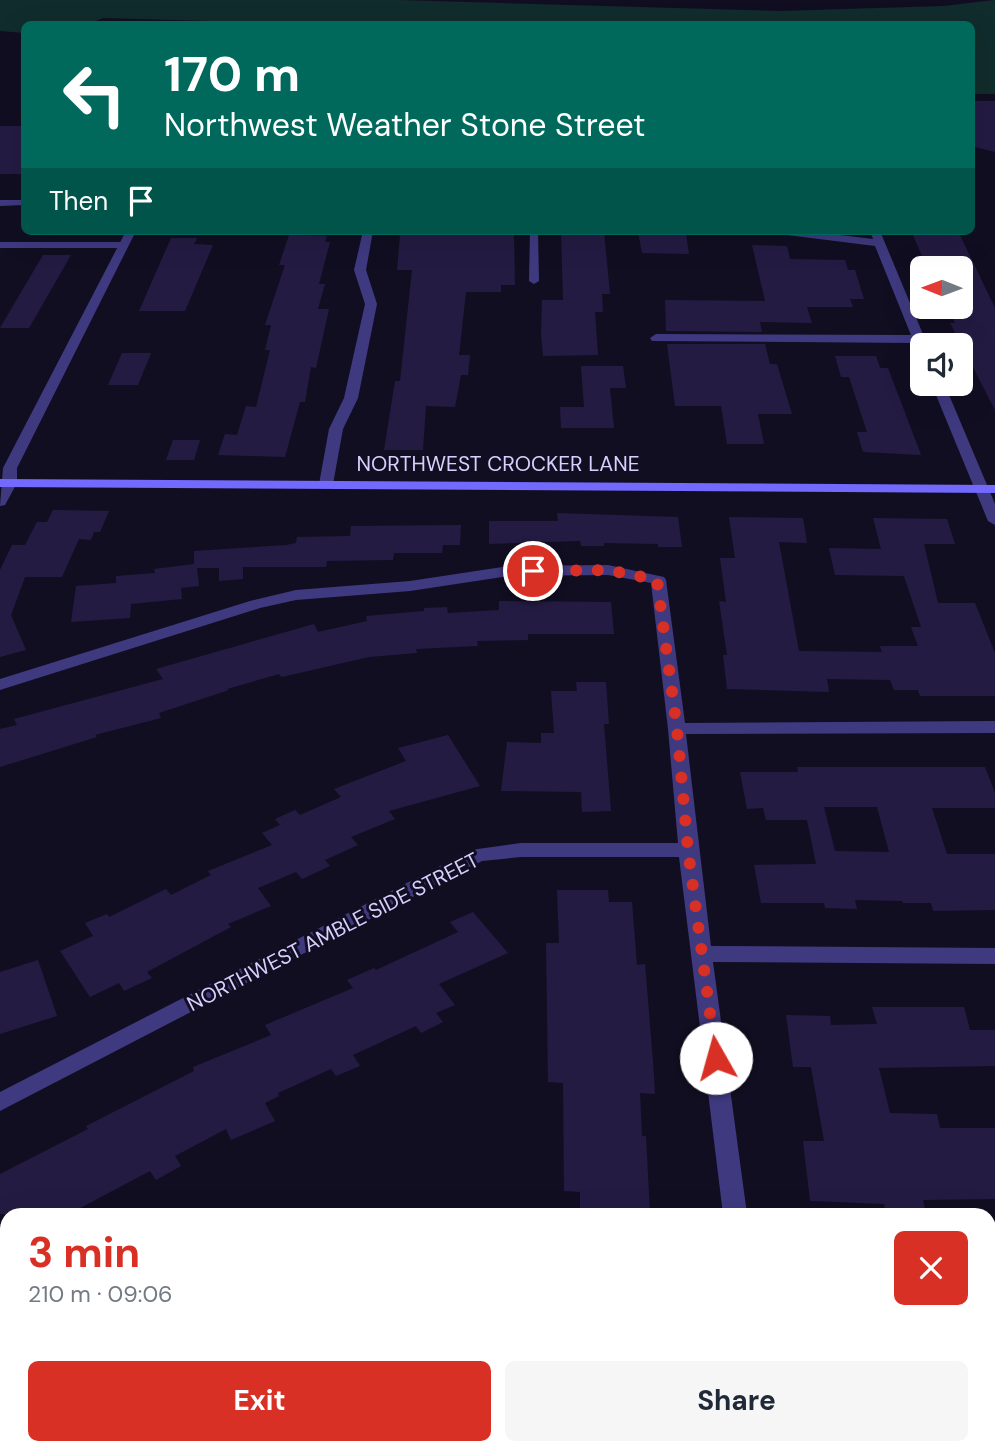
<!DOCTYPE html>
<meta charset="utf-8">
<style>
body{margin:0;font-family:"DM Sans",sans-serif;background:#f6f6f7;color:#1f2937;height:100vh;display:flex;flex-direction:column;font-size:26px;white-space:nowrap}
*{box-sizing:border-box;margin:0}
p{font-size:23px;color:#747a83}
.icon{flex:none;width:38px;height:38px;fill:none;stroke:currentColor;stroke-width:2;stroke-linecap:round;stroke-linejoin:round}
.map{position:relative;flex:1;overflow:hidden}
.drawer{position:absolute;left:0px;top:1208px;width:996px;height:247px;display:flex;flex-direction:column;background:#fff;border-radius:21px 21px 0 0;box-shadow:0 7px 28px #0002}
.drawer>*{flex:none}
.guide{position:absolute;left:21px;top:21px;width:954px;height:214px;border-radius:10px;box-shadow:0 7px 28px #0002;background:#00695c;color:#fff;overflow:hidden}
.needle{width:46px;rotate:271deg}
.controls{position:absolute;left:910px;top:256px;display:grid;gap:14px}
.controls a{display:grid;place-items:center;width:63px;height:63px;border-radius:10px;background:#fff;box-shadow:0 7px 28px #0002;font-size:35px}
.pin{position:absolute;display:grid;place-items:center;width:60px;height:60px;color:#fff;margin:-30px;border:4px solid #fff;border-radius:50%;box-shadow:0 2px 7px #0007}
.me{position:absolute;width:77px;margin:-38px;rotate:353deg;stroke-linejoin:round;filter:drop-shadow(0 0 5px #0008)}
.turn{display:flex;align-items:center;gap:24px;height:147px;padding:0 28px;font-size:32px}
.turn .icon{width:91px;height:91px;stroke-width:2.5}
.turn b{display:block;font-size:49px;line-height:60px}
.then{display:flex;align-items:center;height:66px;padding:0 28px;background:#0003;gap:14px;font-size:26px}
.round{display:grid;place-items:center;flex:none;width:74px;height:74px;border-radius:10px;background:#f6f6f7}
.head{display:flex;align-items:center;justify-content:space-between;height:119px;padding:0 28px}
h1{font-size:42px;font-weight:700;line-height:52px;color:#d93025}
.primary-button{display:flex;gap:14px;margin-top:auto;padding:14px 28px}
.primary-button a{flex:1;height:80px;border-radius:10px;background:#d93025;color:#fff;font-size:28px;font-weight:700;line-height:80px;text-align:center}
.primary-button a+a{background:#f6f6f7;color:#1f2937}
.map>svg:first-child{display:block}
.green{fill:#112c2c}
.building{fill:#241b43;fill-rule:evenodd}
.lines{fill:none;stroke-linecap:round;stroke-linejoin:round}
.lane{fill:#3f3a80;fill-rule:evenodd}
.street{fill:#3f3a80;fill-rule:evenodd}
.secondary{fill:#7369fc;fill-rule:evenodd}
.route{stroke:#d93025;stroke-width:12;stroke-dasharray:0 21.6}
.labels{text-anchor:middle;stroke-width:6;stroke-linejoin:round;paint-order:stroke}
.street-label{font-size:21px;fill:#d7d0fe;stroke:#120e22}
</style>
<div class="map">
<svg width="995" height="1453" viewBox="0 0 995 1453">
<rect width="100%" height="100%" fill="#120e22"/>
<polygon class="green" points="0,0 399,0 780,11 943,6 995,0 995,94 971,94 971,24 314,24 103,18 89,24 24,24 24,33 0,31"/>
<g class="building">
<polygon points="971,101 995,101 995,152 971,146"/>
<rect x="0" y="126" width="24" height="48"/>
<polygon points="604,231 610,294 602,294 603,312 595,312 598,355 543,356 541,334 542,300 563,300 561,232"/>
<polygon points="924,231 958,231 995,308 995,410 950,323 955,323 947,306 961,306 961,266 934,266 930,256 922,256 912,233 925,233"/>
<polygon points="638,232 686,233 689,254 642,253"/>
<polygon points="289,235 327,236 325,242 330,242 319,284 325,284 318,309 329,309 316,368 311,367 305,402 300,402 285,457 218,455 225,434 237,435 246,406 256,407 270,350 265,350 271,325 265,325 285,265 279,265"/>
<polygon points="400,235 514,235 515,285 501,285 501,292 466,292 459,355 470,355 468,375 461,375 455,407 426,406 423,450 384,450 395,381 400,381 412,270 397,270"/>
<polygon points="171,238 197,238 194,244 213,245 185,311 139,311"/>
<polygon points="752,245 787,246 790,259 845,260 848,270 855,270 864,299 850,299 853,307 807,307 812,323 760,322 762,332 666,331 665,300 765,301"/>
<polygon points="43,255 71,255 29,328 0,328"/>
<polygon points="667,344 765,344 770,364 777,364 792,414 758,414 764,444 727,444 721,406 675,406"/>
<polygon points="122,353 151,353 138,385 108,385"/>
<polygon points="835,356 876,356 880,368 888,368 921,455 863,452 857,432 867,432 849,377 841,377"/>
<polygon points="581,366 623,366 626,388 610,388 614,428 561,428 560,407 584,407"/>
<polygon points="173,440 200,440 194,460 166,460"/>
<polygon points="53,510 109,511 100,532 94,532 91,540 79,539 62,577 25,577 11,615 26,650 0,657 0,570 12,545 25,545 37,522 47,522"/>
<polygon points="557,513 678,517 682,547 658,547 658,544 604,543 604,546 581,546 580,541 489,544 489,521 558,521"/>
<polygon points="729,517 803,518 807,543 779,542 799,651 882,652 880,646 918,646 911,627 921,627 904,576 835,575 829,548 881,549 873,518 947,519 955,544 924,544 938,603 975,603 995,653 995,696 920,696 918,690 894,690 890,680 827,679 829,692 727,689 723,655 727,655 719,601 726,602 720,558 735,558"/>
<polygon points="461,525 460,545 443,545 442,553 394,553 393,560 327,561 326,567 243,567 243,579 219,581 219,568 197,568 199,586 181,588 182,599 131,604 130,618 71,622 76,586 116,583 116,576 155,573 154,569 194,564 194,551 286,545 296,543 297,537 350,536 351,526"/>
<polygon points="499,601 611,602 614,634 528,634 528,640 477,641 478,646 416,649 417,653 369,657 282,677 279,674 227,689 229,690 159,713 161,718 95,735 97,737 0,767 0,729 17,725 14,719 163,679 156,669 314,624 318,632 367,621 366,616 424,611 424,608 447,607 448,613 499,610"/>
<polygon points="576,682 606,682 609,724 604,724 611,811 582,812 581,792 501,791 507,742 541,743 541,733 554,733 551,691 577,691"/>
<polygon points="448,735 480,786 389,811 395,819 351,837 358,845 325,860 330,866 302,879 296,872 258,888 271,906 228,924 231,927 147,972 152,978 124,991 119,983 90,997 60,951 93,936 85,923 107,914 109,917 166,889 171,895 211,875 208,871 272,845 262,833 280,825 275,819 295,810 300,815 341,797 334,789 406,761 398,748"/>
<path d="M 797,767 L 985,767 L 995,793 L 995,808 L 932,808 L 947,854 L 995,854 L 995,910 L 933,911 L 931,903 L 903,903 L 902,901 L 855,900 L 857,909 L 825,908 L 824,903 L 761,903 L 754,865 L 816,864 L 807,820 L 766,820 L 763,808 L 747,809 L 740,772 L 798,772 ZM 824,807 L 877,807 L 889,852 L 835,851 Z"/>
<polygon points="557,890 608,890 609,902 632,902 637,965 645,964 653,1061 655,1094 640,1093 642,1136 646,1136 650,1214 580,1214 580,1192 564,1191 563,1083 548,1082 546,943 559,943"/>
<polygon points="473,912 508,953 439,984 455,1005 436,1013 443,1022 421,1033 416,1026 353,1055 360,1066 336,1076 331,1069 278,1093 279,1096 265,1103 275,1121 231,1140 226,1129 175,1156 181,1166 156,1180 150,1171 69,1214 0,1214 0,1174 88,1129 86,1126 194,1071 193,1067 271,1035 265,1025 353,988 347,980 374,968 376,970 458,932 450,922"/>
<polygon points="38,960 57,1016 0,1034 0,972"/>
<polygon points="872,1007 964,1007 970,1030 995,1030 995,1066 879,1068 890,1113 937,1114 940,1128 995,1128 995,1199 923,1200 925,1210 885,1209 884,1204 810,1201 803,1141 824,1141 811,1067 793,1067 786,1015 830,1016 831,1025 877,1024"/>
</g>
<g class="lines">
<g class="lane">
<polygon points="0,200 24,200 24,205 0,206"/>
<polygon points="530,231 538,231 539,281 534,284 529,281"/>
<polygon points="0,242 124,242 128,245 124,248 0,248"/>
</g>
<g class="street">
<polygon points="126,231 136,231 17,468 17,483 5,505 0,506 3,468"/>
<polygon points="363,231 373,231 366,270 377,304 358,398 343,429 333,484 326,488 319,484 329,429 344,398 365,304 354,270"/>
<polygon points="774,231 807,231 873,239 870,231 880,231 925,339 927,345 922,345 922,352 918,351 914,343 652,341 650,338 656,334 911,335 875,246 779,234"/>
<polygon points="931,383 944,383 995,504 995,525 988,521"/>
<polygon points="608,565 664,577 666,580 685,723 995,721 995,733 686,734 711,946 995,948 995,964 713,962 747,1214 723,1214 679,857 521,857 482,861 0,1111 0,1092 471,850 521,843 678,843 668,729 651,583 608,575 509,576 410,591 296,600 260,608 0,690 0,679 250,601 296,590 410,581 509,566"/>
<rect x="989" y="1266" width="6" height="22"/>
<polygon points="750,1447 776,1447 777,1453 749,1453"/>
</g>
<polygon class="secondary" points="0,479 995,485 995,493 0,487"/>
</g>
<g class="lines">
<polyline class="route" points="533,571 608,570 657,580 677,729 688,850 716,1058"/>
</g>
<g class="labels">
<g class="street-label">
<text x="498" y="471">NORTHWEST CROCKER LANE</text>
<text transform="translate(333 932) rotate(-27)" y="7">NORTHWEST AMBLE SIDE STREET</text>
</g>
</g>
</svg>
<div class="controls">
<a><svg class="needle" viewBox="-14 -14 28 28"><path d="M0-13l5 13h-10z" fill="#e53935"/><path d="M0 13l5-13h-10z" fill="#747a83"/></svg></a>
<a><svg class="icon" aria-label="sound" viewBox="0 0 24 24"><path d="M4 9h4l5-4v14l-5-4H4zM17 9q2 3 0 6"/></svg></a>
</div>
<div class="pin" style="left:533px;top:571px;background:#d93025"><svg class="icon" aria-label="arrive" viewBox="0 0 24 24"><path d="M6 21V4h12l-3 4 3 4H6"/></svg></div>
<svg class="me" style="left:716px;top:1058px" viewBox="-20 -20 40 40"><circle r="19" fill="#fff"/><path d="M0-13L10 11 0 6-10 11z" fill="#d93025"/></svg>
<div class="guide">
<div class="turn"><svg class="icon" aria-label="left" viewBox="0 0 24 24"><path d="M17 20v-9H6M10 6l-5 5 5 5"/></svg><div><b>170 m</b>Northwest Weather Stone Street</div></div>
<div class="then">Then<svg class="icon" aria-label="arrive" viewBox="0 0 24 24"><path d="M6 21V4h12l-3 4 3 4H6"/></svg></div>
</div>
<section class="drawer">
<div class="head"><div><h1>3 min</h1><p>210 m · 09:06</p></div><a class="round" style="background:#d93025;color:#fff"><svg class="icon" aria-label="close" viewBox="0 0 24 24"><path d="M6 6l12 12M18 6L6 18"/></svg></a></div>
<div class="primary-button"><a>Exit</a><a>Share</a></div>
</section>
</div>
